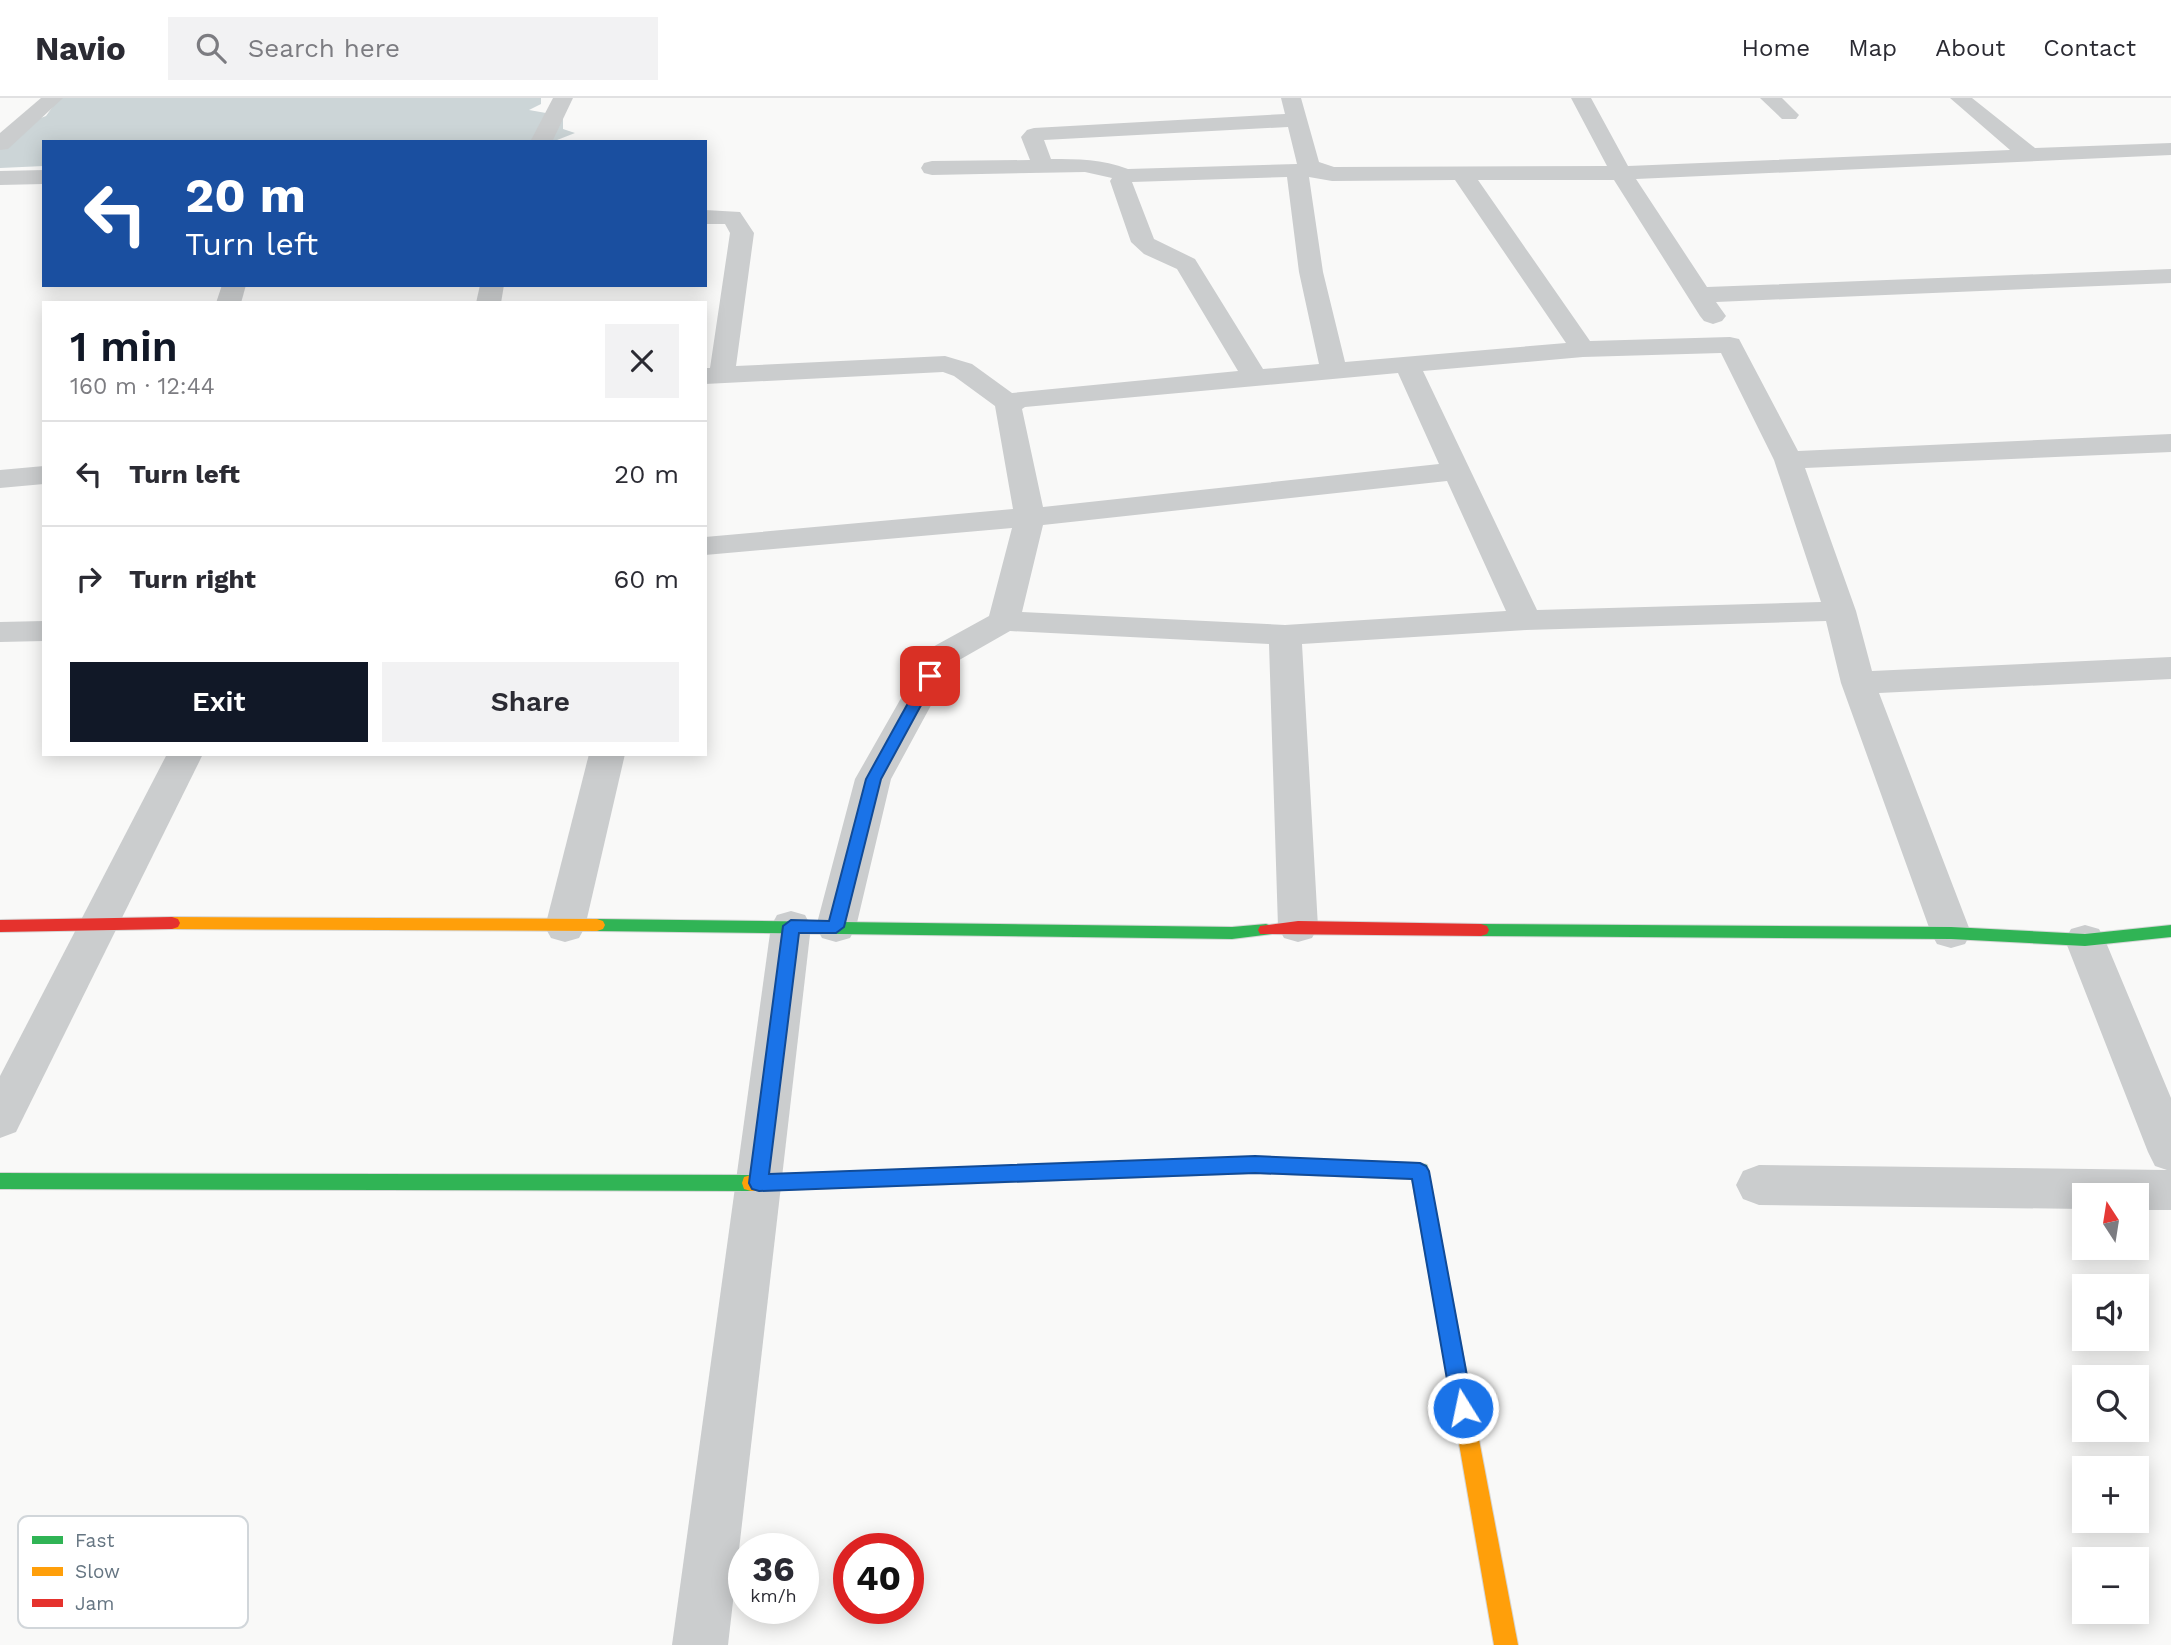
<!DOCTYPE html>
<meta charset="utf-8">
<style>
body{margin:0;font-family:"Work Sans",sans-serif;background:#f2f2f3;color:#2b2b33;height:100vh;display:flex;flex-direction:column;font-size:26px;white-space:nowrap}
*{box-sizing:border-box;margin:0}
p{font-size:23px;color:#7c7c81}
.icon{flex:none;width:38px;height:38px;fill:none;stroke:currentColor;stroke-width:2;stroke-linecap:round;stroke-linejoin:round}
.map{position:relative;flex:1;overflow:hidden}
.details{position:absolute;left:42px;top:203px;width:665px;height:455px;display:flex;flex-direction:column;background:#fff;border-radius:0px;box-shadow:0 4px 18px #0003}
.details>*{flex:none}
.banner{position:absolute;left:42px;top:42px;width:665px;height:147px;border-radius:0px;box-shadow:0 4px 18px #0003;background:#1a4fa0;color:#fff;overflow:hidden}
.needle{width:46px;rotate:348deg}
.controls{position:absolute;left:2072px;top:1085px;display:grid;gap:14px}
.controls a{display:grid;place-items:center;width:77px;height:77px;border-radius:0px;background:#fff;box-shadow:0 4px 18px #0003;font-size:35px}
.speed{position:absolute;left:728px;top:1435px;display:flex;gap:14px;font-size:35px;font-weight:700;text-align:center}
.speed>*{display:grid;place-content:center;width:91px;height:91px;border-radius:50%;background:#fff;box-shadow:0 4px 18px #0003;line-height:1}
.speed small{font-size:18px;font-weight:400}
.speed .limit{border:10px solid #d22;background:#fff;color:#111}
.pin{position:absolute;display:grid;place-items:center;width:60px;height:60px;color:#fff;margin:-30px;border-radius:14px;box-shadow:0 4px 10px #0006}
.me{position:absolute;width:77px;margin:-38px;rotate:350deg;stroke-linejoin:round;filter:drop-shadow(0 0 5px #0008)}
.turn{display:flex;align-items:center;gap:24px;height:147px;padding:0 28px;font-size:32px}
.turn .icon{width:91px;height:91px;stroke-width:2.5}
.turn b{display:block;font-size:49px;line-height:60px}
.round{display:grid;place-items:center;flex:none;width:74px;height:74px;border-radius:0px;background:#f2f2f3}
.overview{display:flex;align-items:center;justify-content:space-between;height:119px;padding:0 28px}
h1{font-size:42px;font-weight:600;line-height:52px;color:#111827}
.cta{display:flex;gap:14px;margin-top:auto;padding:14px 28px}
.cta a{flex:1;height:80px;border-radius:0px;background:#111827;color:#fff;font-size:28px;font-weight:600;line-height:80px;text-align:center}
.cta a+a{background:#f2f2f3;color:#2b2b33}
ul{padding:0;list-style:none}
li{display:flex;align-items:center;gap:21px;height:105px;padding:0 28px;border-top:2px solid #e1e1e2}
li div{flex:1}
li b{display:block;font-size:26px}
li em{font-style:normal}
header{display:flex;align-items:center;gap:42px;box-sizing:border-box;height:98px;padding:0 35px;background:#fff;border-bottom:2px solid #e1e1e2}
header strong{font-size:33px}
nav{display:flex;gap:38px;margin-inline-start:auto;font-size:24px}
.search{width:490px;height:63px;background:#f2f2f3;display:flex;align-items:center;gap:18px;box-sizing:border-box;padding:0 24px;border-radius:0px;color:#7c7c81;font-size:26px}
.map>svg:first-child{display:block}
.water{fill:#ccd5d7}
.lines{fill:none;stroke-linecap:round;stroke-linejoin:round}
.fast-casing{stroke:#d5d6d6;stroke-width:2}
.slow-casing{stroke:#d5d6d6;stroke-width:2}
.jam-casing{stroke:#d5d6d6;stroke-width:2}
.street{fill:#cbcdce;fill-rule:evenodd}
.fast{fill:#30b455;fill-rule:evenodd}
.slow{fill:#ff9f0a;fill-rule:evenodd}
.jam{fill:#e5322d;fill-rule:evenodd}
.route{fill:#1a73e8;stroke:#114b97;stroke-width:2}
.key{fill:#fff;stroke:#d1d6da;stroke-width:2}
.key-label{font-size:19px;fill:#657582}
</style>
<header>
<strong>Navio</strong>
<div class="search"><svg class="icon" aria-label="search" viewBox="0 0 24 24"><circle cx="10" cy="10" r="6"/><path d="M15 15l6 6"/></svg>Search here</div>
<nav><a>Home</a><a>Map</a><a>About</a><a>Contact</a></nav>
</header>
<div class="map">
<svg width="2171" height="1547" viewBox="0 0 2171 1547">
<rect width="100%" height="100%" fill="#f9f9f8"/>
<polygon class="water" points="59,0 541,0 541,6 529,12 563,18 563,31 575,35 552,44 44,44 44,68 0,70 0,51 30,24 46,18"/>
<g class="lines">
<defs>
<g id="fast">
<polygon points="597,821 1232,829 1266,826 1272,828 1274,832 1272,836 1232,841 597,833 591,831 589,827 591,823"/>
<polygon points="1481,826 1951,829 2085,836 2171,827 2171,839 2085,848 1951,841 1481,838 1475,836 1473,832 1475,828"/>
<polygon points="1255,1059 1420,1065 1427,1067 1472,1305 1469,1312 1462,1315 1455,1312 1452,1305 1412,1081 1255,1075 982,1085 975,1083 973,1077 975,1071 982,1069"/>
<polygon points="0,1075 751,1077 758,1079 760,1085 758,1091 751,1093 0,1091"/>
</g>
<g id="slow">
<polygon points="172,819 597,821 603,823 605,827 603,831 597,833 172,831 166,829 164,825 166,821"/>
<polygon points="982,1069 989,1071 991,1077 989,1083 982,1085 751,1093 744,1091 742,1085 744,1079 751,1077"/>
<polygon points="1462,1295 1469,1298 1472,1305 1518,1547 1494,1547 1452,1305 1455,1298"/>
</g>
<g id="jam">
<polygon points="172,819 178,821 180,825 178,829 172,831 0,834 0,822"/>
<polygon points="1298,823 1481,826 1487,828 1489,832 1487,836 1481,838 1260,836 1258,832 1260,828"/>
</g>
</defs>
<use href="#fast" class="fast-casing"/>
<use href="#slow" class="slow-casing"/>
<use href="#jam" class="jam-casing"/>
<g class="street">
<polygon points="41,0 63,0 8,51 0,52 0,35"/>
<polygon points="553,0 573,0 552,44 530,44"/>
<path d="M 1281,0 L 1301,0 L 1319,64 L 1334,69 L 1607,68 L 1571,0 L 1591,0 L 1628,68 L 2010,52 L 1950,0 L 1972,0 L 2035,50 L 2171,45 L 2171,57 L 1636,81 L 1707,189 L 2171,171 L 2171,185 L 1716,204 L 1726,218 L 1722,223 L 1713,226 L 1704,223 L 1700,218 L 1614,82 L 1478,82 L 1590,243 L 1730,239 L 1739,241 L 1798,353 L 2171,336 L 2171,354 L 1805,370 L 1856,513 L 1872,573 L 2171,559 L 2171,581 L 1879,595 L 1971,835 L 1965,846 L 1951,850 L 1937,846 L 1931,835 L 1841,585 L 1826,523 L 1526,532 L 1302,546 L 1318,829 L 1312,840 L 1298,844 L 1284,840 L 1278,829 L 1269,546 L 1010,533 L 954,565 L 891,681 L 856,829 L 850,840 L 836,844 L 822,840 L 816,829 L 855,681 L 929,551 L 989,518 L 1012,430 L 705,457 L 705,439 L 1013,411 L 995,308 L 954,278 L 943,274 L 705,286 L 705,270 L 710,270 L 730,135 L 725,126 L 705,126 L 705,112 L 740,114 L 754,135 L 736,268 L 945,258 L 972,266 L 1012,295 L 1238,273 L 1177,171 L 1144,156 L 1131,144 L 1110,83 L 1112,80 L 1085,74 L 932,77 L 924,75 L 921,70 L 924,65 L 932,63 L 1030,62 L 1021,39 L 1027,32 L 1034,30 L 1285,16 ZM 1288,29 L 1297,66 L 1128,71 C 1102,61 1078,61 1051,61 L 1044,42 ZM 1287,79 L 1299,174 L 1319,266 L 1263,271 L 1195,161 L 1154,141 L 1132,84 ZM 1309,79 L 1332,83 L 1455,82 L 1566,245 L 1345,264 L 1323,174 ZM 1721,255 L 1774,362 L 1821,504 L 1537,512 L 1423,273 L 1583,259 ZM 1398,275 L 1439,366 L 1043,409 L 1022,311 L 1025,309 ZM 1447,383 L 1506,513 L 1285,527 L 1022,514 L 1043,427 Z"/>
<polygon points="1760,0 1782,0 1799,17 1796,21 1782,21"/>
<polygon points="44,72 44,86 0,87 0,73"/>
<polygon points="222,187 246,187 241,205 216,205"/>
<polygon points="480,187 504,187 501,205 476,205"/>
<polygon points="44,368 44,386 0,390 0,372"/>
<polygon points="44,523 44,543 0,544 0,524"/>
<polygon points="167,656 203,656 16,1034 0,1040 0,978"/>
<polygon points="589,656 625,656 585,829 579,840 565,844 551,840 545,829"/>
<polygon points="791,813 805,817 811,828 728,1547 672,1547 771,828 777,817"/>
<polygon points="2085,827 2099,831 2105,842 2171,1000 2171,1112 2137,1112 2137,1097 2084,1097 2084,1111 1759,1107 1743,1101 1736,1087 1743,1073 1759,1067 2167,1072 2155,1068 2148,1054 2065,842 2071,831"/>
</g>
<use href="#fast" class="fast"/>
<use href="#slow" class="slow"/>
<use href="#jam" class="jam"/>
</g>
<polygon class="route" points="930,574 937,578 881,681 844,829 836,835 799,835 769,1076 1255,1058 1420,1065 1426,1068 1429,1073 1473,1310 1470,1318 1463,1321 1455,1318 1452,1310 1412,1081 1255,1075 759,1093 752,1091 749,1085 783,828 791,822 829,823 866,681 923,578"/>
<rect x="18" y="1418" width="230" height="112" rx="10" class="key"/>
<rect x="32" y="1438" width="31" height="8" fill="#30b455"/>
<rect x="32" y="1469" width="31" height="9" fill="#ff9f0a"/>
<rect x="32" y="1501" width="31" height="8" fill="#e5322d"/>
<g class="key-label">
<text x="75" y="1449">Fast</text>
<text x="75" y="1480">Slow</text>
<text x="75" y="1512">Jam</text>
</g>
</svg>
<div class="controls">
<a><svg class="needle" viewBox="-14 -14 28 28"><path d="M0-13l5 13h-10z" fill="#e53935"/><path d="M0 13l5-13h-10z" fill="#7c7c81"/></svg></a>
<a><svg class="icon" aria-label="sound" viewBox="0 0 24 24"><path d="M4 9h4l5-4v14l-5-4H4zM17 9q2 3 0 6"/></svg></a>
<a><svg class="icon" aria-label="search" viewBox="0 0 24 24"><circle cx="10" cy="10" r="6"/><path d="M15 15l6 6"/></svg></a>
<a>+</a>
<a>−</a>
</div>
<div class="speed"><div>36<small>km/h</small></div><div class="limit">40</div></div>
<div class="pin" style="left:930px;top:578px;background:#d93025"><svg class="icon" aria-label="arrive" viewBox="0 0 24 24"><path d="M6 21V4h12l-3 4 3 4H6"/></svg></div>
<svg class="me" style="left:1463px;top:1310px" viewBox="-20 -20 40 40"><circle r="17" fill="#1a73e8" stroke="#fff" stroke-width="3"/><path d="M0-11L8 9 0 5-8 9z" fill="#fff"/></svg>
<div class="banner">
<div class="turn"><svg class="icon" aria-label="left" viewBox="0 0 24 24"><path d="M17 20v-9H6M10 6l-5 5 5 5"/></svg><div><b>20 m</b>Turn left</div></div>
</div>
<section class="details">
<div class="overview"><div><h1>1 min</h1><p>160 m · 12:44</p></div><a class="round"><svg class="icon" aria-label="close" viewBox="0 0 24 24"><path d="M6 6l12 12M18 6L6 18"/></svg></a></div>
<ul>
<li><svg class="icon" aria-label="left" viewBox="0 0 24 24"><path d="M17 20v-9H6M10 6l-5 5 5 5"/></svg><div><b>Turn left</b></div><em>20 m</em></li>
<li><svg class="icon" aria-label="right" viewBox="0 0 24 24"><path d="M7 20v-9h11M14 6l5 5-5 5"/></svg><div><b>Turn right</b></div><em>60 m</em></li>
</ul>
<div class="cta"><a>Exit</a><a>Share</a></div>
</section>
</div>
